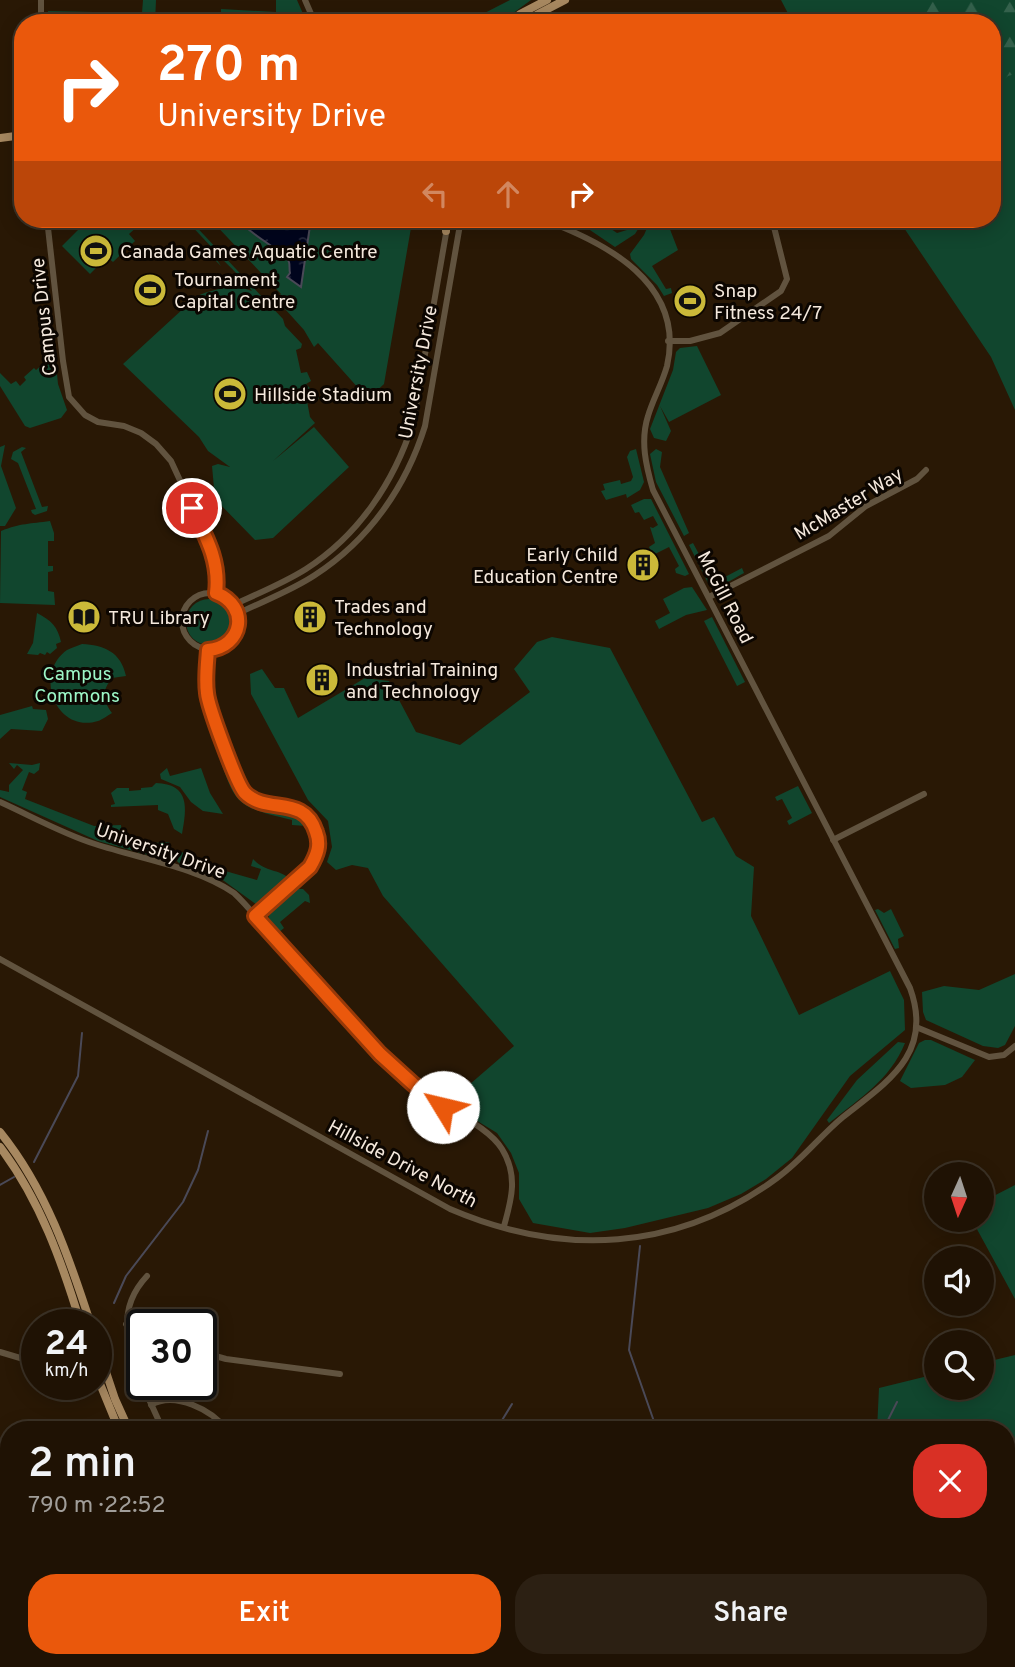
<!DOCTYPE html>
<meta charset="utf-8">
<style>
body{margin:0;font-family:Overpass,sans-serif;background:#2c2013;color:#f1f3f6;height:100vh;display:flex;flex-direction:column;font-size:26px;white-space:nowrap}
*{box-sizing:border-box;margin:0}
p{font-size:23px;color:#a19e9a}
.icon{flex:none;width:38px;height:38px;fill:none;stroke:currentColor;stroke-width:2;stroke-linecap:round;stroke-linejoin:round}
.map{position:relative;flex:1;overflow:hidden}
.side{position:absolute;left:0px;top:1421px;width:1015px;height:247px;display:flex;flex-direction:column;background:#1f1204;border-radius:28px 28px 0 0;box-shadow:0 4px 18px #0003,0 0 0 2px #3c3226}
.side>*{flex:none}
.banner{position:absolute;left:14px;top:14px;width:987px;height:214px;border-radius:28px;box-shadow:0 4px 18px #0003,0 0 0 2px #3c3226;background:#ea580c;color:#fff;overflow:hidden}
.needle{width:46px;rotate:183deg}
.tools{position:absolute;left:924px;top:1162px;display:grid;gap:14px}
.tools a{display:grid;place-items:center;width:70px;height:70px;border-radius:50%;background:#1f1204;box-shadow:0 4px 18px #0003,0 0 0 2px #3c3226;font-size:35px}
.speed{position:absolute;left:21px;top:1309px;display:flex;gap:14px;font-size:35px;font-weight:700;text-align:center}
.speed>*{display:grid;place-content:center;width:91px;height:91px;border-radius:50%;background:#1f1204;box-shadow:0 4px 18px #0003,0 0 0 2px #3c3226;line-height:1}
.speed small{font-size:18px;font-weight:400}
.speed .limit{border:4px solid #111;border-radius:10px;background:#fff;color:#111}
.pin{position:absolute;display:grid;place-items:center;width:60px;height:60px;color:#fff;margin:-30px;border:4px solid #fff;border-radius:50%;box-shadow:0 2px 7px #0007}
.me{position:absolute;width:77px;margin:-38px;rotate:306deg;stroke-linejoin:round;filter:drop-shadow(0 0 5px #0008)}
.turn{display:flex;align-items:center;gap:24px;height:147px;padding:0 28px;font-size:32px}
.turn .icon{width:91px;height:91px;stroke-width:2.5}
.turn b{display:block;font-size:49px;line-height:60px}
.lanes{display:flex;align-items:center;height:66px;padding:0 28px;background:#0003;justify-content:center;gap:35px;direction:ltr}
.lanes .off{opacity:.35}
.round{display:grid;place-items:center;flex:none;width:74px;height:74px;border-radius:28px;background:#2c2013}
.head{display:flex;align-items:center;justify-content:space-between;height:119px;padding:0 28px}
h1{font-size:42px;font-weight:600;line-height:52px}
.primary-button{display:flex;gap:14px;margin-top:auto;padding:14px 28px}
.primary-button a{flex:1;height:80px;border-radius:28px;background:#ea580c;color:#fff;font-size:28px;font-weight:600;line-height:80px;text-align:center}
.primary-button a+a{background:#2c2013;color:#f1f3f6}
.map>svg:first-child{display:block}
.green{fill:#11462e}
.forest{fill:url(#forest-firs)}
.water{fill:url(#water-ripples);stroke:#4a4957;stroke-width:2}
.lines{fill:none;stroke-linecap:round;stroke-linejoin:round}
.stream{stroke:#4a4957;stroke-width:2}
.minor{stroke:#61533f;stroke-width:6}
.major{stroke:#a78860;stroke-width:8}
.route-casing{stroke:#983908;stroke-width:18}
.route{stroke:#ea580c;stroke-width:12}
.labels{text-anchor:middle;stroke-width:6;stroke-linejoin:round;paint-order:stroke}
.poi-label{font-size:19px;fill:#f5e9dd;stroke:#0c0601;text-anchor:start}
.street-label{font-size:19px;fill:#f5e9dd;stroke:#0c0601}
.park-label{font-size:19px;fill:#9df7c7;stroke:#0c0601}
</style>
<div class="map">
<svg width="1015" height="1667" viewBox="0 0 1015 1667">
<defs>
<pattern id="forest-firs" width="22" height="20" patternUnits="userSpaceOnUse" patternTransform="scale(1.75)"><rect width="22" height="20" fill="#11462e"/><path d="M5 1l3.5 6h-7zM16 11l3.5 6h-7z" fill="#34614c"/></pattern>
<pattern id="water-ripples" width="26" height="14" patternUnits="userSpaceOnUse" patternTransform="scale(1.75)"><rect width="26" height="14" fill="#00051d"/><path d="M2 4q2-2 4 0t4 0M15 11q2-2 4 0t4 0" fill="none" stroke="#26293d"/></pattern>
</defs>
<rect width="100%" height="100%" fill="#291805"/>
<g class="green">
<polygon points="143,0 156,0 155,23 59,18 58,23 48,23 48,11 142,13"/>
<polygon points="276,0 297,0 307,23 207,23 207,16 221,17 221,9 276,12"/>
<polygon points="510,0 531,0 500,23 465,23"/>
<polygon points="781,0 1015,0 1015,410 991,357 898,219 992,219 992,23 793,23"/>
<polygon points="89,219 131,219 138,226 129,234 135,241 113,262 107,257 90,274 62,246"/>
<path d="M 185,219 L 189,219 L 283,319 L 285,326 L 302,344 L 301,348 L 296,350 L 301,373 L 307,372 L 311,381 L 306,384 L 319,398 L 317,400 L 313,396 L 307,401 L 310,417 L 315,423 L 273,461 L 314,427 L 349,467 L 273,538 L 255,540 L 215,499 L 212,466 L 218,464 L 230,467 L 208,451 L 199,437 L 123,364 L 197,296 C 215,288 236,284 252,291 C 242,278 232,269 220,257 L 217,260 L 221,266 L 215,260 L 218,254 Z"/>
<polygon points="210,219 421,219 412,222 384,384 368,399 318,343 314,347 304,330 276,299 281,294"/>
<polygon points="588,219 608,219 611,229 617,233 640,226 635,234 615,247 587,228"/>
<polygon points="651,219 666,219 678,250 652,266 666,289 671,288 672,293 664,296 657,285 631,259 630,254 644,235"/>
<polygon points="697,346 721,395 669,422 660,406 671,431 666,441 654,438 650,429 673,370 676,352 680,348"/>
<polygon points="55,354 58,384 67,410 61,418 30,428 25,426 0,386 0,373 11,384 16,381 20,386 26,380 24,377 34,368 36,370"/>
<polygon points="5,445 1,466 16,508 5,526 0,526 0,447"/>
<polygon points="22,447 26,448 21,452 42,507 48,506 47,511 35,515 32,513 31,510 36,509 18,463 11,459 13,452"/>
<polygon points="636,449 644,482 640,490 627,498 626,494 606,500 601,491 605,490 603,484 620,480 621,484 631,481 633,477 627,457 630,451"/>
<polygon points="656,449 662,452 660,467 689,533 684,536 656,482 650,454"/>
<polygon points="644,499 651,499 689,574 685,576 676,573 675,569 679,566 669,547 653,555 649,547 655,543 650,527 653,528 658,525 653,516 644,520 639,512 635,513 631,505"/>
<path d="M 50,521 L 54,533 L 54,541 L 48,541 L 48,566 L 53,566 L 53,571 L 48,572 L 48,591 L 54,592 L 55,605 L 0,603 L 1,531 C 21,523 30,524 50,521 Z"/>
<path d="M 693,543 L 707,569 L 720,573 L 723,578 L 742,568 L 744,573 C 733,579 720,589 708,583 L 689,545 Z"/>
<polygon points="692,587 707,610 686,615 659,629 655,621 670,613 663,599 684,588"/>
<circle cx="209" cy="622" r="23"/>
<path d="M 37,613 C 51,620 58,627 61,642 L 56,644 L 57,648 L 50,654 L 47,652 L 45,655 L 40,653 L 38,655 L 27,654 L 33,643 Z"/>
<polygon points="712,617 745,682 737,686 704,621"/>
<polygon points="552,637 610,648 702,822 714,817 736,856 754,867 751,916 799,1015 890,971 904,1000 905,1030 850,1076 792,1158 766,1179 741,1194 708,1208 625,1228 590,1233 533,1223 519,1199 519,1173 511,1153 497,1133 448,1103 514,1046 383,896 368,868 352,865 336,870 327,862 332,847 328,821 308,800 251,694 250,674 262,669 275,688 284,688 298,718 365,678 389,681 416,732 460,745 530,692 514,669 537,642"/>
<path d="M 82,644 C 104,645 121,652 126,676 L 112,678 C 102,691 102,699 112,713 C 108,715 102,720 98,721 C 56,734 33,674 67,650 C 71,648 77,646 82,644 Z"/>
<polygon points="32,706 33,709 46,710 48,719 42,731 11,729 0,739 0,715"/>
<path d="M 220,747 C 225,762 229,782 240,793 C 244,798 251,804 257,807 C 271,814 300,808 306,826 L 292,825 L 292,820 C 233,806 236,805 216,748 Z"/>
<polygon points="9,763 32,765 40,763 39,770 34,774 29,772 22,790 27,792 25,799 94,826 121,825 122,834 125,838 135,838 136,844 169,842 170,849 168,857 162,859 98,841 0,797 0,790 9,792 9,785 23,770 17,765 14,769"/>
<polygon points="167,768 170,776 201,768 210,793 223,814 203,811 191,802 180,787 161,779 160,774"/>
<path d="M 156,783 C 190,784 187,808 182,834 L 174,829 L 168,814 L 158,810 L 158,805 L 111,807 L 111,805 L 115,804 L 111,793 L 117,788 L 129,788 L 129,791 L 141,790 L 141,788 L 152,787 Z"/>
<polygon points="798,786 812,813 789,825 787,821 792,818 782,799 777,801 775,797"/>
<path d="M 181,852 L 184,853 L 183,859 L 257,880 L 261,869 L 251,866 L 253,859 C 266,873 277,868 290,879 L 262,904 L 257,905 L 220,878 L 180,864 L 177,861 Z"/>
<polygon points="298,889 303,889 309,895 310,903 305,901 280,922 284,928 278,933 268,921 269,915"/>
<polygon points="878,909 884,913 891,909 904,936 898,939 899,948 895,949 875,910"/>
<polygon points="1015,974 1015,1026 1005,1045 998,1048 983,1046 926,1020 923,1012 922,992 944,986 979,990"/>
<polygon points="925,1040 931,1040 975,1060 962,1077 945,1085 911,1088 900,1081 919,1043"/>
<path d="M 898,1042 L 905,1043 C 890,1080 860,1098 829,1123 L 827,1120 L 857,1080 Z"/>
<polygon points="1015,1185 1015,1299 972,1220 982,1220 982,1202"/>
<polygon points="1015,1355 1015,1665 941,1661 942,1659 1006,1659 1006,1430 877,1430 879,1388 936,1374 936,1388 982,1388 982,1363"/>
</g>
<polygon class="forest" points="903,0 1015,0 1015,74 1008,76 992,89 992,23 913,23"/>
<path class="water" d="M 238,219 L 311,219 L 301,287 L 287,277 L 290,273 C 289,269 290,265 289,262 C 286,252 248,234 238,219 Z"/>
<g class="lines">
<g class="stream">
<polyline points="34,1162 78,1076 82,1033"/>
<polyline points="0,1185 14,1177"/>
<polyline points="640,1246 629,1350 657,1430"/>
<polyline points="114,1303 126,1276 183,1202 198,1170 208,1131"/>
<polyline points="496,1430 512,1404"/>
<polyline points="883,1430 897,1402"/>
<polyline points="631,1659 631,1667"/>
<polyline points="34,1667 37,1659"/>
<polyline points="340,1667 340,1659"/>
<polyline points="686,1667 699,1659"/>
</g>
<g class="minor">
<polyline points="305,0 315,23"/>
<polyline points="41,23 41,0"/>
<polyline points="47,219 63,361 69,397 85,415 98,422 124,426 141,433 156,444 171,461 209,543 218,573 216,593"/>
<polyline points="668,341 690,341 720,333 781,291 787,279 772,219"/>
<circle cx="210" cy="621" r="28"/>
<polyline points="709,597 829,536 866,506 917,479 926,470"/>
<path d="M 233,605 C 257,594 284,583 306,569 C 359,535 394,482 413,423 L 447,228"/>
<path d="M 237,614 C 263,601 291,591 315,575 C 369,540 406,487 425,426 L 461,219"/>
<path d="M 208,650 C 207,664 205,679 207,693 C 208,706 237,785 245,793 C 258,806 279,802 296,808 C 321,817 322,848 310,867 L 255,916"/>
<path d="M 0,802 C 31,816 63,834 95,844 C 140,859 194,866 234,893 C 248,906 260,922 273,936 C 321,990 367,1049 425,1093 C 448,1111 487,1125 502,1149 C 518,1175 512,1198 504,1226"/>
<polyline points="833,840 924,794"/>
<path d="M 0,959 L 450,1209 C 562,1257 677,1252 777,1178 C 802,1160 820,1136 843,1117 C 887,1082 934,1054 910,988 L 653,490 C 646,466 640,441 648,416 C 653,399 662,384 667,366 C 686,283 605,242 541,219"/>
<polyline points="916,1027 989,1057 1004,1055 1015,1046"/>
<polyline points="126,1324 142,1330"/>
<polyline points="0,1352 37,1363"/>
<polyline points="201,1352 226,1359 340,1374"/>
<path d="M 142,1383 C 128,1344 115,1310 147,1276"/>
<polyline points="142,1384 163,1430"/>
<path d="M 151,1405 C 175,1391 212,1410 227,1430"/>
</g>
<g class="major">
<polyline points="509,23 520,14 547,0"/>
<polyline points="526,23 538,14 565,0"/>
<polyline points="0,138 23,135"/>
<polyline points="446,219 446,231"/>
<path d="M 0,1132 C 46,1189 69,1257 91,1325"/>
<path d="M 0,1147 C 40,1200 62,1262 81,1325"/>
<polyline points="96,1342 115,1399 129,1430"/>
<polyline points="96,1374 119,1430"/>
<polyline points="0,1524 9,1526"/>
<polyline points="0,1531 9,1534"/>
<polyline points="179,1659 203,1667"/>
<polyline points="242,1667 264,1659"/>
</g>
</g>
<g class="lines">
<defs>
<path id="route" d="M 192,508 C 206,537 220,561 216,593 C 250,606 243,647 208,650 C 207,664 205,679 207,693 C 208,706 237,785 245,793 C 267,815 304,794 316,832 C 321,845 317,855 310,867 L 255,916 L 380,1054 L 413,1084 L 443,1107"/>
</defs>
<use href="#route" class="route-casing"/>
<use href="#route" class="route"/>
</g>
<defs>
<symbol id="stadium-disc" viewBox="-11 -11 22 22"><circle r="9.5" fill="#cbb939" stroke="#0c0601"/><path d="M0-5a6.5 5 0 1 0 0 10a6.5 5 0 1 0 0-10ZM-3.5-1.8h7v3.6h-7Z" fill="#111"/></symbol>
<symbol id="building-disc" viewBox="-11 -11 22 22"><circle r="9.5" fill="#cbb939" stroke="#0c0601"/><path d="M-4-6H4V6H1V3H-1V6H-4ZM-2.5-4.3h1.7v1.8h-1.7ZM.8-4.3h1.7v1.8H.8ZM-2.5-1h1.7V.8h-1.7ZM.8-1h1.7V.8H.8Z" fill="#111"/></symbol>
<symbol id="library-disc" viewBox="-11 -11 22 22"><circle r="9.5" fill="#cbb939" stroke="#0c0601"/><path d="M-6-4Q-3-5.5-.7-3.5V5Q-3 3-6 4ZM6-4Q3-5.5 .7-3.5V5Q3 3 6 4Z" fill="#111"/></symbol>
</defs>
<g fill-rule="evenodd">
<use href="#stadium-disc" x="77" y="232" width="38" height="38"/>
<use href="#stadium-disc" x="131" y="271" width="38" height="38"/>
<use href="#stadium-disc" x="671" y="282" width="38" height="38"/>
<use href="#stadium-disc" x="211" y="375" width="38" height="38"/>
<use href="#building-disc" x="624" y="546" width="38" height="38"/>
<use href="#library-disc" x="65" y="598" width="38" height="38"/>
<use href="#building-disc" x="291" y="598" width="38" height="38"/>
<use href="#building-disc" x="303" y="661" width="38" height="38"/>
</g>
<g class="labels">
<g class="poi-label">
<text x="120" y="258">Canada Games Aquatic Centre</text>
<text x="174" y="286">Tournament<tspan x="174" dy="22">Capital Centre</tspan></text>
<text x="714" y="297">Snap<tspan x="714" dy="22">Fitness 24/7</tspan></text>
<text x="254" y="401">Hillside Stadium</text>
<text x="618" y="561" text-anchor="end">Early Child<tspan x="618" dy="22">Education Centre</tspan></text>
<text x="334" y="613">Trades and<tspan x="334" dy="22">Technology</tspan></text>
<text x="108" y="624">TRU Library</text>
<text x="346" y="676">Industrial Training<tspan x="346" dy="22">and Technology</tspan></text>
</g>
<g class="street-label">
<text transform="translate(43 317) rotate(-96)" y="7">Campus Drive</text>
<text transform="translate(417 372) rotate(-79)" y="7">University Drive</text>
<text transform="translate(848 503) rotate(-31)" y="7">McMaster Way</text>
<text transform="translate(726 597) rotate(63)" y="7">McGill Road</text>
<text transform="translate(161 850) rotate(19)" y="7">University Drive</text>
<text transform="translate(403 1163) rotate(28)" y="7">Hillside Drive North</text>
</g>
<g class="park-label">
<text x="77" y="680">Campus<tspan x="77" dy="22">Commons</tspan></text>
</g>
</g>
</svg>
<div class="tools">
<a><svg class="needle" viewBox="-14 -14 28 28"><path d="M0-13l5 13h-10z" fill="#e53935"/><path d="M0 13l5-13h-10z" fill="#a19e9a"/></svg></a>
<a><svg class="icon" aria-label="sound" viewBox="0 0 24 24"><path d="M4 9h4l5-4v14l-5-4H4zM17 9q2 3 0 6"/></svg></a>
<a><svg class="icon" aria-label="search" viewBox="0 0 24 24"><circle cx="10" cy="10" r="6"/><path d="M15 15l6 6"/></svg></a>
</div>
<div class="speed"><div>24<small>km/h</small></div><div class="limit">30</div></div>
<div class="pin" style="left:192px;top:508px;background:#d93025"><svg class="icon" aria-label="arrive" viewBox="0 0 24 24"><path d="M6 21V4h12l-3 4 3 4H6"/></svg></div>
<svg class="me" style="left:443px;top:1107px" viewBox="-20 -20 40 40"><circle r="19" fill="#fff"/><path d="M0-13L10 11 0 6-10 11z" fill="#ea580c"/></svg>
<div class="banner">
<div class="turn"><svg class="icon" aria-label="right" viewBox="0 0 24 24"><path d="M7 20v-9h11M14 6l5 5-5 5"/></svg><div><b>270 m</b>University Drive</div></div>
<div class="lanes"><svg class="icon off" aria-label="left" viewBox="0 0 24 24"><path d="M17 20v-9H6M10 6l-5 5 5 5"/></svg><svg class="icon off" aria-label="ahead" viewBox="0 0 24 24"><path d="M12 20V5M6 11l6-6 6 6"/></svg><svg class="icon" aria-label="right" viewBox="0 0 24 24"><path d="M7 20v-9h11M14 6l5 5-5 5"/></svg></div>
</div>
<section class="side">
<div class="head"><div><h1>2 min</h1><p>790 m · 22:52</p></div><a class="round" style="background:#d93025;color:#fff"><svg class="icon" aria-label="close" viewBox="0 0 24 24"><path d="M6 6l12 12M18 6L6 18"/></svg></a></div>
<div class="primary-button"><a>Exit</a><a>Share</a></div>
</section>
</div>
